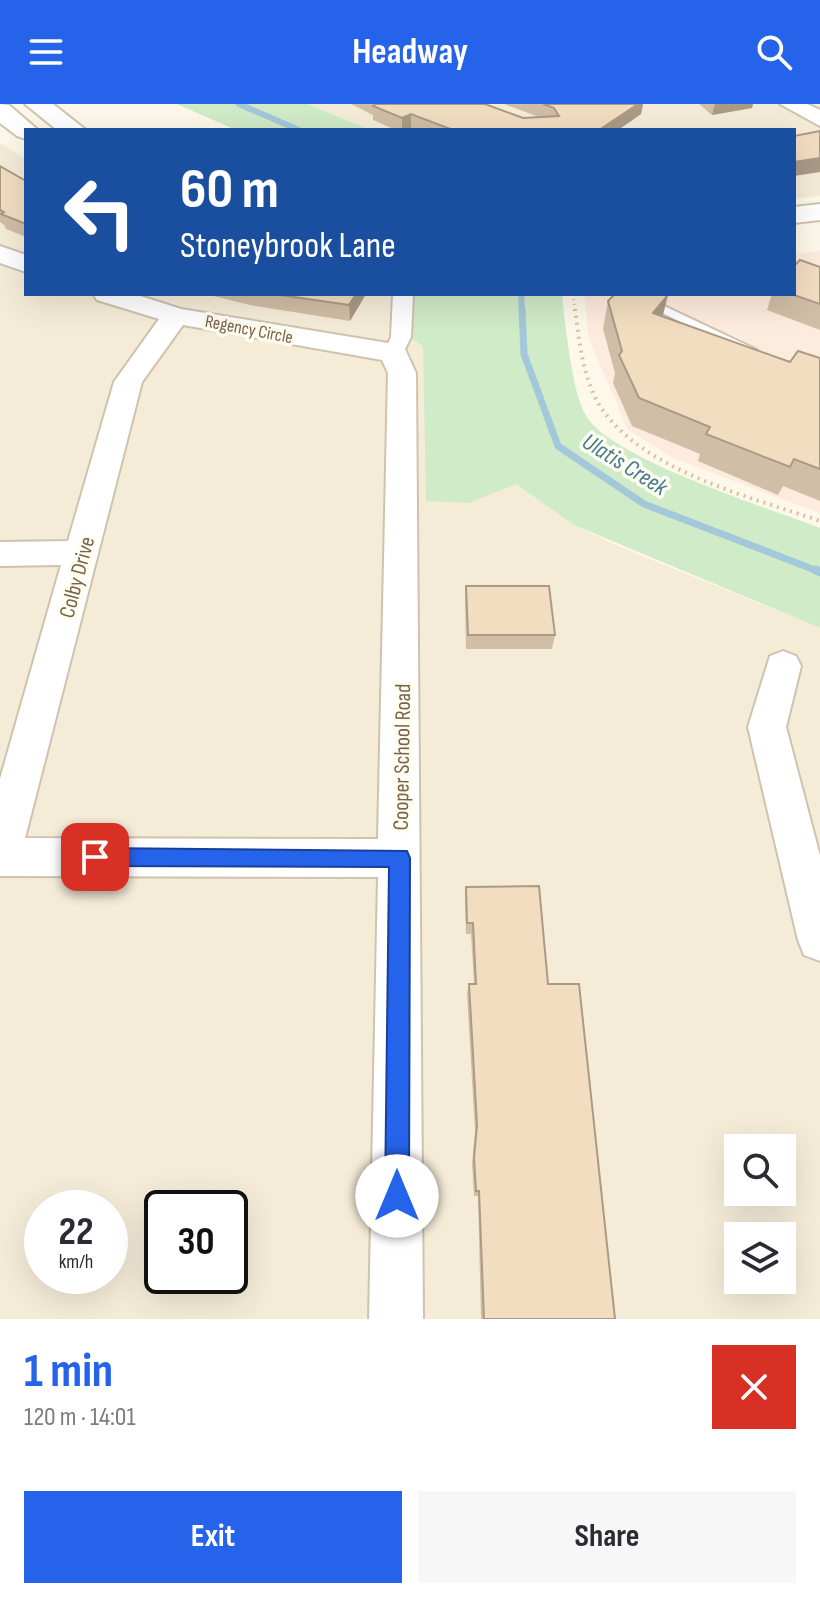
<!DOCTYPE html>
<meta charset="utf-8">
<style>
body{margin:0;font-family:"Sofia Sans Condensed",sans-serif;background:#f7f7f7;color:#2b2b33;height:100vh;display:flex;flex-direction:column;font-size:30px;white-space:nowrap}
*{box-sizing:border-box;margin:0}
p{font-size:26px;color:#7c7c81}
.icon{flex:none;width:44px;height:44px;fill:none;stroke:currentColor;stroke-width:2;stroke-linecap:round;stroke-linejoin:round}
.map{position:relative;height:1215px;overflow:hidden}
.sheet{display:flex;flex-direction:column;background:#fff;flex:1}
.sheet>*{flex:none}
.hud{position:absolute;left:24px;top:24px;width:772px;height:168px;border-radius:0px;box-shadow:0 8px 32px #0002;background:#1a4fa0;color:#fff;overflow:hidden}
.fabs{position:absolute;left:724px;top:1030px;display:grid;gap:16px}
.fabs a{display:grid;place-items:center;width:72px;height:72px;border-radius:0px;background:#fff;box-shadow:0 8px 32px #0002;font-size:40px}
.speed{position:absolute;left:24px;top:1086px;display:flex;gap:16px;font-size:40px;font-weight:700;text-align:center}
.speed>*{display:grid;place-content:center;width:104px;height:104px;border-radius:50%;background:#fff;box-shadow:0 8px 32px #0002;line-height:1}
.speed small{font-size:20px;font-weight:400}
.speed .limit{border:4px solid #111;border-radius:12px;background:#fff;color:#111}
.pin{position:absolute;display:grid;place-items:center;width:68px;height:68px;color:#fff;margin:-34px;border-radius:16px;box-shadow:0 4px 12px #0006}
.me{position:absolute;width:88px;margin:-44px;rotate:0deg;stroke-linejoin:round;filter:drop-shadow(0 0 6px #0008)}
.turn{display:flex;align-items:center;gap:28px;height:168px;padding:0 24px;font-size:36px}
.turn .icon{width:104px;height:104px;stroke-width:2.5}
.turn b{display:block;font-size:56px;line-height:68px}
.round{display:grid;place-items:center;flex:none;width:84px;height:84px;border-radius:0px;background:#f7f7f7}
.head{display:flex;align-items:center;justify-content:space-between;height:136px;padding:0 24px}
h1{font-size:48px;font-weight:700;line-height:60px;color:#2563eb}
.cta{display:flex;gap:16px;margin-top:auto;padding:16px 24px}
.cta a{flex:1;height:92px;border-radius:0px;background:#2563eb;color:#fff;font-size:32px;font-weight:700;line-height:92px;text-align:center}
.cta a+a{background:#f7f7f7;color:#2b2b33}
header{display:flex;justify-content:space-between;align-items:center;height:104px;padding:0 24px;background:#2563eb;color:#fff;font-size:36px;font-weight:700}
.map>svg:first-child{display:block}
.residential{fill:#f5ecd8;fill-rule:evenodd}
.commercial{fill:#fdecdd}
.green{fill:#d0ebc7}
.lines{fill:none;stroke-linecap:round;stroke-linejoin:round}
.stream-far2{stroke:#a3c8d9;stroke-width:6}
.stream-far1{stroke:#a3c8d9;stroke-width:7}
.stream{stroke:#a3c8d9;stroke-width:9}
.service-casing{stroke:#cfc2ae;stroke-width:4}
.pedestrian-casing{stroke:#cfc2ae;stroke-width:4}
.minor-casing{stroke:#cfc2ae;stroke-width:4}
.secondary-casing{stroke:#d2c3ac;stroke-width:4}
.path-far1{stroke:#d8c0a3;stroke-width:3;stroke-dasharray:1 4;stroke-linecap:butt}
.path{stroke:#d8c0a3;stroke-width:4;stroke-dasharray:2 5;stroke-linecap:butt}
.service{fill:#fff;fill-rule:evenodd}
.pedestrian{fill:#fff;fill-rule:evenodd}
.minor{fill:#fff;fill-rule:evenodd}
.secondary{fill:#fff;fill-rule:evenodd}
.wall{fill:#d1bea6}
.shaded-wall{fill:#aa9b87}
.building{fill:#f3ddc1;stroke:#aa9b87;stroke-width:2}
.route{fill:#2563eb;stroke:#184099;stroke-width:2}
.labels{text-anchor:middle;stroke-width:7;stroke-linejoin:round;paint-order:stroke}
.far-street-label{font-size:18px;fill:#78634c;stroke:#fffcf0}
.street-label{font-size:22px;fill:#78634c;stroke:#fffcf0}
.water-label{font-size:24px;font-style:italic;fill:#487a93;stroke:#fffcf0}
</style>
<header><svg class="icon" aria-label="menu" viewBox="0 0 24 24"><path d="M4 6h16M4 12h16M4 18h16"/></svg>Headway<svg class="icon" aria-label="search" viewBox="0 0 24 24"><circle cx="10" cy="10" r="6"/><path d="M15 15l6 6"/></svg></header>
<div class="map">
<svg width="820" height="1215" viewBox="0 0 820 1215">
<rect width="100%" height="100%" fill="#fdf8e9"/>
<g class="residential">
<polygon points="308,0 820,0 820,92 794,95 794,26 370,26"/>
<path d="M 0,39 L 26,55 L 26,190 L 396,190 L 396,230 L 423,241 L 424,267 L 511,380 L 516,380 L 574,421 L 618,442 L 820,524 L 820,1215 L 0,1215 ZM 738,1044 L 782,1044 L 782,1088 L 738,1088 ZM 42,1104 L 110,1104 L 110,1172 L 42,1172 ZM 162,1104 L 230,1104 L 230,1172 L 162,1172 ZM 738,1132 L 782,1132 L 782,1176 L 738,1176 Z"/>
</g>
<polygon class="commercial" points="820,147 820,409 675,355 628,326 589,235 584,190 794,190 794,150"/>
<g class="green">
<polygon points="177,0 308,0 370,26 236,26"/>
<path d="M 409,190 L 562,190 C 565,219 572,287 585,310 C 609,355 770,404 820,424 L 820,524 L 574,421 L 516,380 L 469,399 L 426,397 L 423,242 L 409,234 Z"/>
</g>
<g class="lines">
<g class="stream-far2">
<polyline points="239,0 299,26"/>
<polyline points="521,190 522,207"/>
</g>
<polyline class="stream-far1" points="522,205 524,250 558,342 644,400 820,468"/>
<polyline class="stream" points="816,466 820,468"/>
<defs>
<polygon id="service" points="623,190 639,190 757,246 750,250 745,249"/>
<polygon id="pedestrian" points="393,190 413,190 411,233 401,253 394,255 384,249 391,233"/>
<g id="minor">
<polygon points="780,0 807,0 820,6 820,22"/>
<polygon points="0,142 26,151 26,168 0,159"/>
<path d="M 93,190 L 134,190 L 181,205 L 394,240 L 404,243 L 416,269 L 423,1215 L 369,1215 L 378,773 L 0,772 L 0,675 L 61,461 L 0,462 L 0,438 L 68,437 L 114,278 L 159,215 L 97,196 ZM 183,221 L 382,256 L 388,269 L 378,735 L 25,734 L 142,278 Z"/>
<polygon points="783,547 796,552 801,562 786,623 820,752 820,857 804,851 798,836 748,623 770,552"/>
</g>
<g id="secondary">
<polygon points="0,0 9,1 38,26 26,26 26,35 17,32 0,19"/>
<polygon points="25,0 53,0 86,26 57,26"/>
<polygon points="820,100 820,116 794,119 794,103"/>
</g>
</defs>
<use href="#service" class="service-casing"/>
<use href="#pedestrian" class="pedestrian-casing"/>
<use href="#minor" class="minor-casing"/>
<use href="#secondary" class="secondary-casing"/>
<polyline class="path-far1" points="573,190 575,207"/>
<path class="path" d="M 575,205 C 579,235 582,268 596,295 C 633,365 751,393 820,417"/>
<use href="#service" class="service"/>
<use href="#pedestrian" class="pedestrian"/>
<use href="#minor" class="minor"/>
<use href="#secondary" class="secondary"/>
</g>
<g class="wall">
<polygon points="351,0 485,0 523,14 539,13 504,0 643,0 641,10 618,26 416,26 411,24 407,26 396,26 373,16 373,11"/>
<polygon points="699,0 753,0 752,4 712,11"/>
<polygon points="0,62 26,77 26,133 6,125 4,121 0,118"/>
<polygon points="820,163 820,226 767,206 772,190 794,190"/>
<polygon points="205,190 366,190 350,217 250,201"/>
<polygon points="608,197 663,213 790,258 820,254 820,397 783,382 778,391 698,357 700,350 632,322 613,279 615,269 603,225"/>
<polygon points="466,482 555,531 552,545 466,545 465,496"/>
<polygon points="466,783 548,880 615,1215 481,1215 478,1092 474,1092 472,1060 475,1028 467,890 469,880 474,880 471,830 466,830 465,794"/>
</g>
<g class="shaded-wall">
<polygon points="638,0 643,0 641,10 618,26 599,26"/>
<polygon points="715,0 753,0 752,4 712,11"/>
<polygon points="411,10 411,24 407,26 402,26 402,14"/>
<polygon points="820,54 820,68 794,72 794,58"/>
<polygon points="356,190 366,190 350,217 349,201"/>
<polygon points="668,191 661,219 653,209"/>
</g>
<g class="building">
<polygon points="376,0 485,0 523,14 559,12 554,4 543,0 638,0 599,26 453,26 411,10 402,14 373,2"/>
<polygon points="820,27 820,54 794,58 794,32"/>
<polygon points="0,62 26,77 26,120 1,110 4,108 0,106"/>
<polygon points="800,156 820,163 820,200 791,190 794,190 794,162"/>
<polygon points="273,190 356,190 349,201"/>
<polygon points="615,190 664,190 668,191 653,209 790,258 798,247 820,254 820,365 794,355 790,363 706,330 710,323 639,294 619,251 622,247 608,197"/>
<polygon points="466,482 549,482 555,531 468,531"/>
<polygon points="539,782 548,880 579,880 615,1215 484,1215 479,1087 476,1087 474,1054 477,1021 469,880 476,880 473,819 467,819 466,783"/>
</g>
<polygon class="route" points="95,744 407,747 410,754 409,1092 406,1101 397,1104 389,1101 385,1092 389,763 95,762 85,753"/>
<g class="labels">
<g class="far-street-label">
<text transform="translate(249 225) rotate(11)" y="6">Regency Circle</text>
</g>
<g class="street-label">
<text transform="translate(76 473) rotate(-75)" y="8">Colby Drive</text>
<text transform="translate(401 653) rotate(-89)" y="8">Cooper School Road</text>
</g>
<g class="water-label">
<text transform="translate(625 360) rotate(32)" y="8">Ulatis Creek</text>
</g>
</g>
</svg>
<div class="fabs">
<a><svg class="icon" aria-label="search" viewBox="0 0 24 24"><circle cx="10" cy="10" r="6"/><path d="M15 15l6 6"/></svg></a>
<a><svg class="icon" aria-label="layers" viewBox="0 0 24 24"><path d="M12 4l9 5-9 5-9-5zM3 14l9 5 9-5"/></svg></a>
</div>
<div class="speed"><div>22<small>km/h</small></div><div class="limit">30</div></div>
<div class="pin" style="left:95px;top:753px;background:#d93025"><svg class="icon" aria-label="arrive" viewBox="0 0 24 24"><path d="M6 21V4h12l-3 4 3 4H6"/></svg></div>
<svg class="me" style="left:397px;top:1092px" viewBox="-20 -20 40 40"><circle r="19" fill="#fff"/><path d="M0-13L10 11 0 6-10 11z" fill="#2563eb"/></svg>
<div class="hud">
<div class="turn"><svg class="icon" aria-label="left" viewBox="0 0 24 24"><path d="M17 20v-9H6M10 6l-5 5 5 5"/></svg><div><b>60 m</b>Stoneybrook Lane</div></div>
</div>
</div>
<section class="sheet">
<div class="head"><div><h1>1 min</h1><p>120 m · 14:01</p></div><a class="round" style="background:#d93025;color:#fff"><svg class="icon" aria-label="close" viewBox="0 0 24 24"><path d="M6 6l12 12M18 6L6 18"/></svg></a></div>
<div class="cta"><a>Exit</a><a>Share</a></div>
</section>
